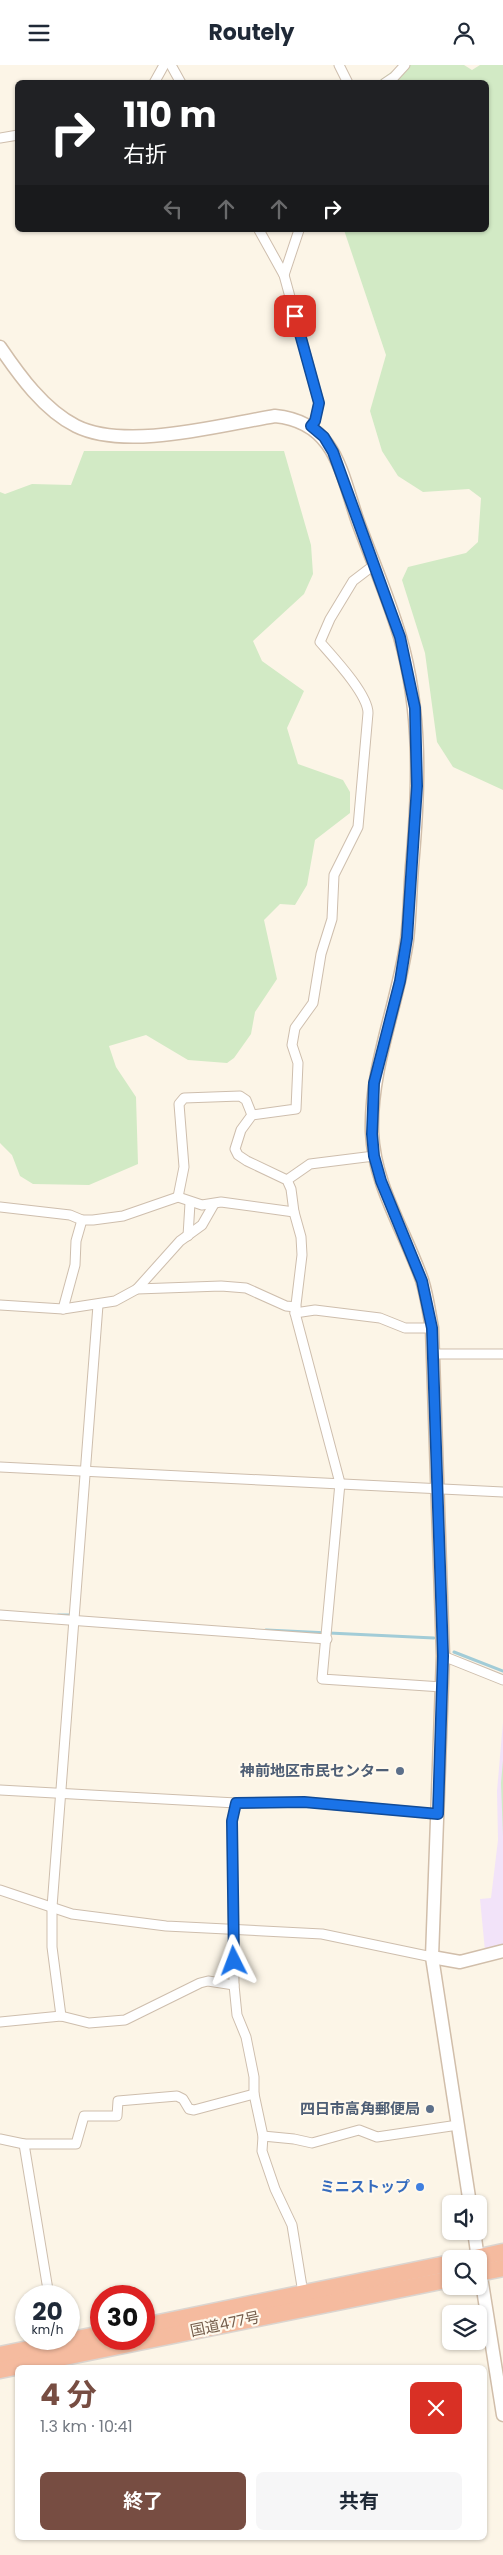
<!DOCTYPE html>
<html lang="ja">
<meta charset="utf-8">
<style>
body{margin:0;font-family:Poppins,"Noto Sans JP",sans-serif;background:#f6f6f7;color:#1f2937;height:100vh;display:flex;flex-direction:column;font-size:19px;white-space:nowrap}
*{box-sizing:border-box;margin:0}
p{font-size:16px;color:#747a83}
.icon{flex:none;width:28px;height:28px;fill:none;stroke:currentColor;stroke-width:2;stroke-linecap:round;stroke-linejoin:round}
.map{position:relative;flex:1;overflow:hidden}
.drawer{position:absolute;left:15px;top:2300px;width:472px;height:175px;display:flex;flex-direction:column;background:#fff;border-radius:8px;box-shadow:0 1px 4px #0004}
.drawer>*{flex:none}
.top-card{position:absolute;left:15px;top:15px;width:474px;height:152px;border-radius:8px;box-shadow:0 1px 4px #0004;background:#202124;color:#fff;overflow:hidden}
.tools{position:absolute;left:442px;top:2130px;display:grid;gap:10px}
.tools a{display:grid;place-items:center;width:45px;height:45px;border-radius:8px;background:#fff;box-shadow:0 1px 4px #0004;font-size:25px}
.speed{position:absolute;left:15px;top:2220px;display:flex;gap:10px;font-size:25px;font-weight:700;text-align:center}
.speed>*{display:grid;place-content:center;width:65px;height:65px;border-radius:50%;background:#fff;box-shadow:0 1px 4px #0004;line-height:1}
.speed small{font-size:12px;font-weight:400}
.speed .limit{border:8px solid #d22;background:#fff;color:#111}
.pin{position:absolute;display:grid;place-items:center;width:42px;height:42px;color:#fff;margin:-21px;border-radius:10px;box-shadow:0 2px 8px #0006}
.me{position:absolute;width:55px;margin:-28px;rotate:357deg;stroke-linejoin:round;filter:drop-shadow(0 0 4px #0008)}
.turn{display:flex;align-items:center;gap:18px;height:105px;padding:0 25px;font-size:22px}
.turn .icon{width:65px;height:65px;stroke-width:2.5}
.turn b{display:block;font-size:35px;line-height:42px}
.lanes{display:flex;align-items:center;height:48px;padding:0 25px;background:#0003;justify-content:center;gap:25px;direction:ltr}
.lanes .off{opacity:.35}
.round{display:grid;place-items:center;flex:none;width:52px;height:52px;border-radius:8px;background:#f6f6f7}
.summary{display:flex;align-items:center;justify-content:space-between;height:85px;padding:0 25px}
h1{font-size:30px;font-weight:700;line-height:38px;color:#774d42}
.primary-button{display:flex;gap:10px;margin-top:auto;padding:10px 25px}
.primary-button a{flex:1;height:58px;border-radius:8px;background:#774d42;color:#fff;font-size:20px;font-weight:700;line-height:58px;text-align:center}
.primary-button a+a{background:#f6f6f7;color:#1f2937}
header{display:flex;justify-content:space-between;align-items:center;height:65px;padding:0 25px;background:#fff;font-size:22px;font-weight:700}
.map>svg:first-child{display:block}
.education{fill:#f2e3f9}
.green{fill:#d2eac5}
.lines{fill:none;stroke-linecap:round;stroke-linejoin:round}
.stream{stroke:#a2ccd7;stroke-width:3}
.street-casing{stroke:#cebead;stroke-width:11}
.secondary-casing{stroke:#d1beaa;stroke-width:15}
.highway-casing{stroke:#dbd5d0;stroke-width:19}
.street{stroke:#fff;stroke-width:9}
.secondary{stroke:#fff;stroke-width:12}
.highway{stroke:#f5bb9f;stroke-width:16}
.route-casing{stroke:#114b97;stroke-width:12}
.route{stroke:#1a73e8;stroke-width:9}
.service-dot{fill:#5c6f8a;stroke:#fff9ed;stroke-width:2}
.shop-dot{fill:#3f7fe0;stroke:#fff9ed;stroke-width:2}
.labels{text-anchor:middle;stroke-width:4.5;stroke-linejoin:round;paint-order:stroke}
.service-label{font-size:15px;font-weight:bold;fill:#4e5e75;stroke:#fff9ed;text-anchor:end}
.shop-label{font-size:15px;font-weight:bold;fill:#366cbe;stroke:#fff9ed;text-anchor:end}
.street-label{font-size:15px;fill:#755d4b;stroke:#fff9ed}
</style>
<header><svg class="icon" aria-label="menu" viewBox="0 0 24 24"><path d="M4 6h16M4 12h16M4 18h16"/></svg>Routely<svg class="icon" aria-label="person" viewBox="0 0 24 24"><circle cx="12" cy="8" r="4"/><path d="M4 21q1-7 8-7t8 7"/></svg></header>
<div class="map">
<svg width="503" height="2490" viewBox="0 0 503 2490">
<rect width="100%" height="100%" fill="#fcf5e7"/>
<polygon class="education" points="503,1657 503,1881 485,1886 480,1834 491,1833 498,1775 497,1726"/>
<g class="green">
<polygon points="401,0 464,0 472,5 480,0 503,0 503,725 453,702 437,677 425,588 402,515 408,502 466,488 478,477 481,433 469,424 423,427 398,411 382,386 370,346 386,290 344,165 486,165 486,18 377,17"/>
<polygon points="84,386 284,386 311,480 313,509 304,529 253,576 262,596 304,626 287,663 298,699 343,715 350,727 350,748 315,775 307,820 295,840 280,839 264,855 277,914 255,947 251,969 234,993 227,998 188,995 146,970 109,981 116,1002 136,1032 138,1099 89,1120 33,1119 20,1111 12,1090 0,1078 0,427 5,429 32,419 71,420"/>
<polygon points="503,1695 503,1771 501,1718"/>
</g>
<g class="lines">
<g class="stream">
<polyline points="58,1550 69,1550"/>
<polyline points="266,1565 434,1573"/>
<polyline points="454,1587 503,1606"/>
</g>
<defs>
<g id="street">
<polyline points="171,0 181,18"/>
<polyline points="339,0 348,18"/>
<polyline points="154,18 164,0"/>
<polyline points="385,18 394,12 405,0"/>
<polyline points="0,73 18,70"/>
<polyline points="259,165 284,210 319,338 315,356 311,361"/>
<polyline points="284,210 299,165"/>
<path d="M 374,500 L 353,516 L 330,554 L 320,577 C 333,592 368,629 368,648 L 358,762 L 334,810 L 332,854 L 321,889 L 313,938 L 295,963 L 292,980 L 298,998 L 296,1044 L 252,1050 L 241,1065 L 235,1084 L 238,1090 L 247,1096 L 287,1115 L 291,1124 L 294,1147 L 301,1172 L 302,1190 L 295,1248 L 340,1418 L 322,1614 L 442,1622"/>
<polyline points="287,1115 310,1099 374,1091"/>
<polyline points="178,1132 184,1102 179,1039 184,1033 240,1031 246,1035 252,1050"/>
<polyline points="0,1142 70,1150 82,1155 93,1155 123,1151 178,1132 202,1140 221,1137 294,1147"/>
<polyline points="188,1171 190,1138"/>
<polyline points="137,1224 180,1176 202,1160 214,1139"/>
<polyline points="0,1240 63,1244 115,1236 137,1224 221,1221 246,1223 286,1241 296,1242"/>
<polyline points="63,1244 75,1200 76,1176 82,1155"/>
<polyline points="295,1248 315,1245 380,1253 405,1263 432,1263"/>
<polyline points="434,1289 503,1289"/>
<polyline points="0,1402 503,1427"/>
<polyline points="0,1550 327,1574"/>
<polyline points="443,1591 503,1615"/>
<polyline points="0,1725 236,1738 304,1737 438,1749"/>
<polyline points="236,1738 232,1756 234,1920 237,1950 246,1972 254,2012 254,2029 263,2071 262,2086 275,2124 292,2160 303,2228"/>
<polyline points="0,1825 72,1849 166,1861 322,1869 432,1892"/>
<polyline points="61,1951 52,1882 52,1842 98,1240"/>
<polyline points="0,1957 61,1951 89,1958 125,1955 200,1918 208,1916 234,1920"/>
<polyline points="263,2071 294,2074 312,2078 359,2065 377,2072 458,2060"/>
<polyline points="0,2074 24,2079 76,2079 84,2051 117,2051 118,2036 177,2031 183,2034 189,2044 194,2045 254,2029"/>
<polyline points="24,2079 49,2231"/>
</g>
<g id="secondary">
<path d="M 0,282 C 19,310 44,345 76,361 C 126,386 220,360 275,351 C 336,357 341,408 358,457 C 372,495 389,534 400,572 C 422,648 419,724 412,801 C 410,826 410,851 407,875 C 398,940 370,1002 372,1067 C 374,1120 405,1166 422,1215 C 427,1231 429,1247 432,1263 L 443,1591 L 432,1892 L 470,2139"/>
<polyline points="432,1892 460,1897 503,1886"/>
<polyline points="474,2166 478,2194"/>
<polyline points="479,2199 503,2350"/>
</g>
<g id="highway">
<polyline points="471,2194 503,2187"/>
<polyline points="479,2208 503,2203"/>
<polyline points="144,2261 451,2198"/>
<polyline points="0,2290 101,2269"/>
<polyline points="0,2305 451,2214"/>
</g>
</defs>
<use href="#street" class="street-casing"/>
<use href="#secondary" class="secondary-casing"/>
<use href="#highway" class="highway-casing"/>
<use href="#street" class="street"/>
<use href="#secondary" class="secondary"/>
<use href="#highway" class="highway"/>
</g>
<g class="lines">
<defs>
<polyline id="route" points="234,1896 232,1756 236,1738 304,1737 438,1749 443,1591 432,1263 422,1216 381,1116 374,1091 372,1069 374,1018 400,916 407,873 417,721 415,643 400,572 333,387 324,372 311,361 315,356 319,338 295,251"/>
</defs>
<use href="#route" class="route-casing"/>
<use href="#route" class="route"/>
</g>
<g class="service-dot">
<circle cx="400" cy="1706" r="5"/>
<circle cx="430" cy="2044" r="5"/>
</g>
<circle class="shop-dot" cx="420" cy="2122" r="5"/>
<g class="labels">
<g class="service-label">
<text x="390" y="1711">神前地区市民センター</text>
<text x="420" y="2049">四日市高角郵便局</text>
</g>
<g class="shop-label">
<text x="410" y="2127">ミニストップ</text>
</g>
<g class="street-label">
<text transform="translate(225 2259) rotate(-12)" y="5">国道477号</text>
</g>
</g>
</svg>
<div class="tools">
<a><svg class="icon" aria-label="sound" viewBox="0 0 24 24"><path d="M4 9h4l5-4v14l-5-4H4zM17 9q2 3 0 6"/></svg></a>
<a><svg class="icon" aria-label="search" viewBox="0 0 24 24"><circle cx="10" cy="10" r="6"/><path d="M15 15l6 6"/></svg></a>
<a><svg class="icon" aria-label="layers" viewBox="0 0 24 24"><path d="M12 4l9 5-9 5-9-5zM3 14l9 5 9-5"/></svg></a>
</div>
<div class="speed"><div>20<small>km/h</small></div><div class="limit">30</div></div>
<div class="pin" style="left:295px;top:251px;background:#d93025"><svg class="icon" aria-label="arrive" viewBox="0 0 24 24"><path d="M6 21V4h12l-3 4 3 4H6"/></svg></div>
<svg class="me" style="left:234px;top:1896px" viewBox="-20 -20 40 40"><path d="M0-17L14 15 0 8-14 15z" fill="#1a73e8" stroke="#fff" stroke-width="4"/></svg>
<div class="top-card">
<div class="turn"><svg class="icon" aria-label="right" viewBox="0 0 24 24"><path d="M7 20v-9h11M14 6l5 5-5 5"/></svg><div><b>110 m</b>右折</div></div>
<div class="lanes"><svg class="icon off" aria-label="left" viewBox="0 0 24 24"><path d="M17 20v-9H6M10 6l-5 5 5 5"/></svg><svg class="icon off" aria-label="ahead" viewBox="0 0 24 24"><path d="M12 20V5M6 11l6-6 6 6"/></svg><svg class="icon off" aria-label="ahead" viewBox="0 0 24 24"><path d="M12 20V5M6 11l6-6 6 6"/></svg><svg class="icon" aria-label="right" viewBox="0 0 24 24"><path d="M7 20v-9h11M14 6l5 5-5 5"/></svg></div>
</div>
<section class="drawer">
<div class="summary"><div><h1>4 分</h1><p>1.3 km · 10:41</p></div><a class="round" style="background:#d93025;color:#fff"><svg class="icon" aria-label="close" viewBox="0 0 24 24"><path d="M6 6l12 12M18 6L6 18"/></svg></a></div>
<div class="primary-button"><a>終了</a><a>共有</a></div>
</section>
</div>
